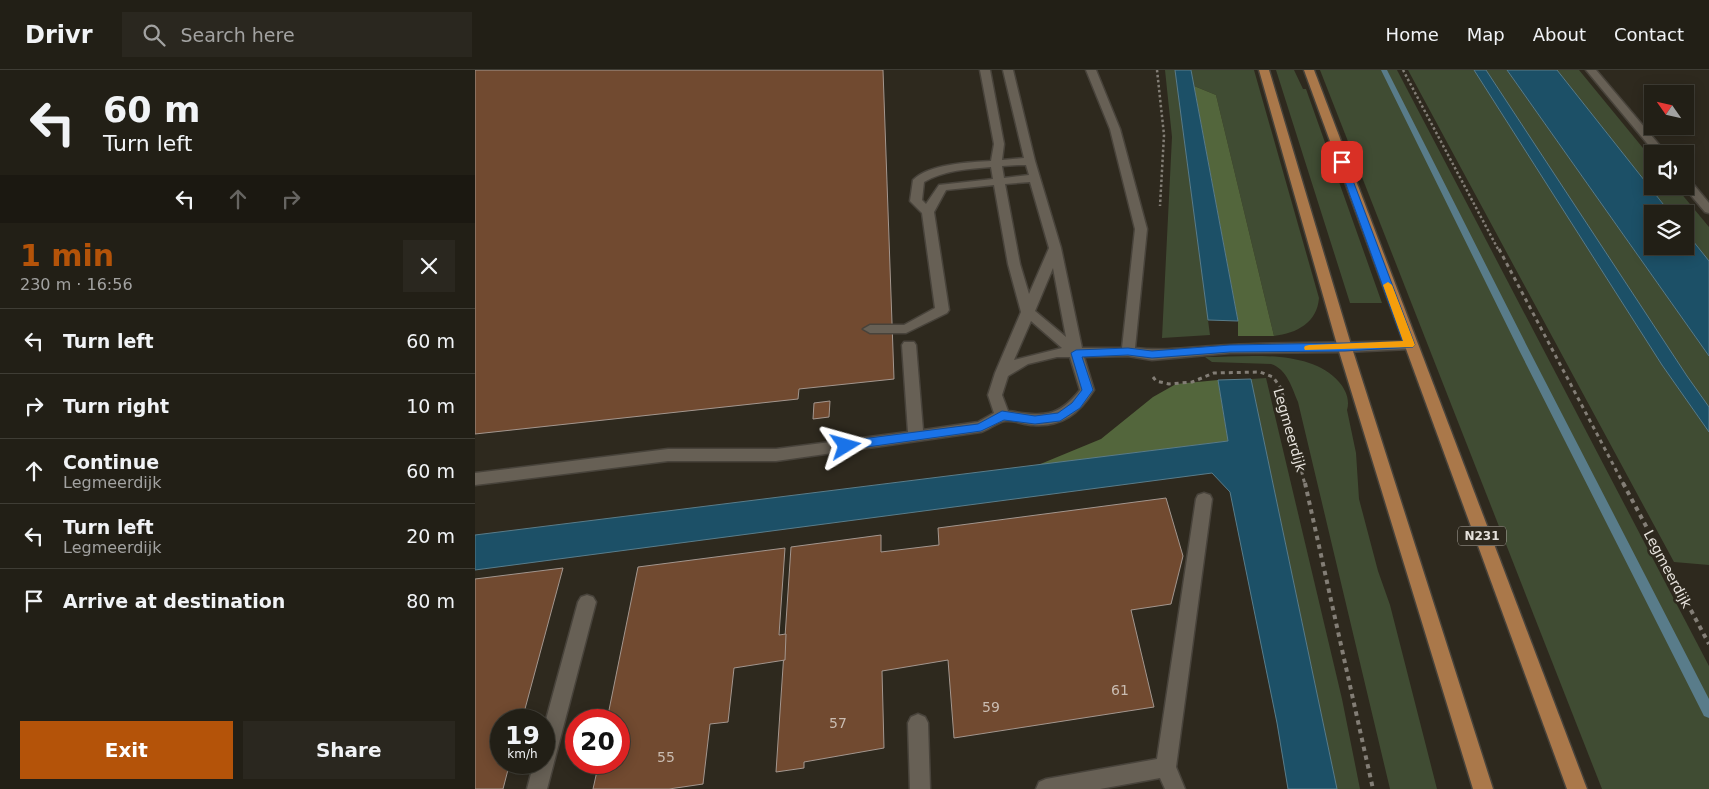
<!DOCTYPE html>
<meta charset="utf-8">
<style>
body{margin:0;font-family:"DejaVu Sans",sans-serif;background:#2a271f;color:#f1f3f6;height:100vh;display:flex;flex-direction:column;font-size:19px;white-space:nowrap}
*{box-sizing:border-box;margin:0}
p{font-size:16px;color:#a2a2a1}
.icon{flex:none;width:28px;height:28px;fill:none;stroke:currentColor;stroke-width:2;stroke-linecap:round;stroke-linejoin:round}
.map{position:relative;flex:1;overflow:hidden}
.panel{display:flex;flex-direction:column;background:#221f16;width:475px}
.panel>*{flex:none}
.top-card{background:#221f16;color:#f1f3f6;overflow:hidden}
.needle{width:32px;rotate:304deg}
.fabs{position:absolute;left:1169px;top:15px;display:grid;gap:10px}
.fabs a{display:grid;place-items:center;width:50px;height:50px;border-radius:0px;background:#221f16;box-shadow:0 2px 12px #0003,0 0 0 1px #3f3d35;font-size:25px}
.speed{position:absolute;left:15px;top:639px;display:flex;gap:10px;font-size:25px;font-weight:700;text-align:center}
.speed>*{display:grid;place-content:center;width:65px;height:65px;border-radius:50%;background:#221f16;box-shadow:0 2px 12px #0003,0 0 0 1px #3f3d35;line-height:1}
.speed small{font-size:12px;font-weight:400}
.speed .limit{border:8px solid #d22;background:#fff;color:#111}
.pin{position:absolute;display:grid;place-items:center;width:42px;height:42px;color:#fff;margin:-21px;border-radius:10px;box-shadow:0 2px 8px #0006}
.me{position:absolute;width:55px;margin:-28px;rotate:82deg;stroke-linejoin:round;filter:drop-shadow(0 0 4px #0008)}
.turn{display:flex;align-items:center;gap:18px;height:105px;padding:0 20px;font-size:22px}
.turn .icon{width:65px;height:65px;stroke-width:2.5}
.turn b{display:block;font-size:35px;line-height:42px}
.lanes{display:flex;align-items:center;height:48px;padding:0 20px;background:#0003;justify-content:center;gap:25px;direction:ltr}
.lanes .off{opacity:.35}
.round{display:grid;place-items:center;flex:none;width:52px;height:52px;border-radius:0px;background:#2a271f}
.headline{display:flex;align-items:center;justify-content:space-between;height:85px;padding:0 20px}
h1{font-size:30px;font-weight:800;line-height:38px;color:#b45309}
.action{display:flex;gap:10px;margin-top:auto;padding:10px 20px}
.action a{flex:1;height:58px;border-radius:0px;background:#b45309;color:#fff;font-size:20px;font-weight:800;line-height:58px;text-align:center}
.action a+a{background:#2a271f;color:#f1f3f6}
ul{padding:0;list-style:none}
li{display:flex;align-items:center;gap:15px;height:65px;padding:0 20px;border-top:1px solid #3f3d35}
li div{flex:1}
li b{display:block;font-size:19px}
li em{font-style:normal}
header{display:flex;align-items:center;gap:30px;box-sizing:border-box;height:70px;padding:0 25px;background:#221f16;border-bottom:1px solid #3f3d35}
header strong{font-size:24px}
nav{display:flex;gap:28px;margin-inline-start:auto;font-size:18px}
.search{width:350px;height:45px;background:#2a271f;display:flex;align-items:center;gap:12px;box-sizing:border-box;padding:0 18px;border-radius:0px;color:#a2a2a1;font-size:19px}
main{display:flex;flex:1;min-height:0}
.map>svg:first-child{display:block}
.green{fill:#404c33}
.forest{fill:#53663c}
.water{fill:#1c5067;stroke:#597c8a}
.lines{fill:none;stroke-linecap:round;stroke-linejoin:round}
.stream{fill:#597c8a;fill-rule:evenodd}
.building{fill:#714a30;stroke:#a3968e}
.minor-casing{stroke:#48433b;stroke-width:3}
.major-casing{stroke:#48433b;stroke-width:3}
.path-far2{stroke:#837e76;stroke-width:2.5;stroke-dasharray:2.5 2.5;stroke-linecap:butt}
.path-far1{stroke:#837e76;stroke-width:3;stroke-dasharray:4 4;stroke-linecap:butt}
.path{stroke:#837e76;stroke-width:4;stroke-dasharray:4.5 4.5;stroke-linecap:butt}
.minor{fill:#676055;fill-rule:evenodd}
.major{fill:#aa784a;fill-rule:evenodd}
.route{fill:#1a73e8;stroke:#114b97}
.slow{fill:#f59e0b}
.labels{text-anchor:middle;stroke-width:5;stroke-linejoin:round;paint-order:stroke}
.shield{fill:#2e291e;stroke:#afaaa3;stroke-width:1}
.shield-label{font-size:12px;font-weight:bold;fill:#e6e2dc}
.street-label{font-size:14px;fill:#e6e2dc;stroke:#2e291e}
.near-number-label{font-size:14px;fill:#c9bcb1}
</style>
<header>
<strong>Drivr</strong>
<div class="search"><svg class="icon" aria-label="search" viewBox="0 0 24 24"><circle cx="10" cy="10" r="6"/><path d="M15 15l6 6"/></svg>Search here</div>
<nav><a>Home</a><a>Map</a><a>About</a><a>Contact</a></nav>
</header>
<main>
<section class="panel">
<div class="top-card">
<div class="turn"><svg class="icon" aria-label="left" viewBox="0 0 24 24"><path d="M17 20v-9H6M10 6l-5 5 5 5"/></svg><div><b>60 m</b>Turn left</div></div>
<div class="lanes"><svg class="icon" aria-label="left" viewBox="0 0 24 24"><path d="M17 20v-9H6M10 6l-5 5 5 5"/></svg><svg class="icon off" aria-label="ahead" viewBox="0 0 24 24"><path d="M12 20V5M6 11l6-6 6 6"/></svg><svg class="icon off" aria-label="right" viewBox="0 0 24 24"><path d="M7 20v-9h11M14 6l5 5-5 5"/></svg></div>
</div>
<div class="headline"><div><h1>1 min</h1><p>230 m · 16:56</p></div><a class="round"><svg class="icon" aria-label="close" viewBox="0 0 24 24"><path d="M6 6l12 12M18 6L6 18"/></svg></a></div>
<ul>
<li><svg class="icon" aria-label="left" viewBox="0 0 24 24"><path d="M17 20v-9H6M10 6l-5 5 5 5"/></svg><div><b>Turn left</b></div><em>60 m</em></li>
<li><svg class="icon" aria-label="right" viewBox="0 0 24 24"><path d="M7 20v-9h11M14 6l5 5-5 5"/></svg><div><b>Turn right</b></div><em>10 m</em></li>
<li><svg class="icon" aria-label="ahead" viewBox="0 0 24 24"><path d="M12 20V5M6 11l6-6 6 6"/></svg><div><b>Continue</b><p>Legmeerdijk</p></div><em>60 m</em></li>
<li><svg class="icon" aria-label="left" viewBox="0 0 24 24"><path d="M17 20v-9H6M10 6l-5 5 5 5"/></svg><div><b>Turn left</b><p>Legmeerdijk</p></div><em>20 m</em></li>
<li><svg class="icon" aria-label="arrive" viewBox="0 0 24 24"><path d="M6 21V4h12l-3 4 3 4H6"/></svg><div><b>Arrive at destination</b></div><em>80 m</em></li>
</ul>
<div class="action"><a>Exit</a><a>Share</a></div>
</section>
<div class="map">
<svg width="1234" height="719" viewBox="0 0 1234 719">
<rect width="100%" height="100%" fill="#2e291e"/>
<g class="green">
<polygon points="690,0 700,0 735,265 687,268 697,67"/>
<path d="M 716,0 L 779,0 L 844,228 C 842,253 822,263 799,266 L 741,25 L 719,16 Z"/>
<polygon points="801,0 819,0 828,19 831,19 907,233 875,233"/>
<polygon points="845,0 922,0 1234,596 1234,719 1127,719"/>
<polygon points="933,0 999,0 1187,295 1234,362 1234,495 1199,492"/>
<polygon points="1011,0 1032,0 1234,286 1234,337 1212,306"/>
<polygon points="1082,0 1104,0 1177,89 1178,116 1200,116 1234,157 1234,191 1210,161 1210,144 1196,144"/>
<path d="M 730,287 C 771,287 834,278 864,312 C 871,320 875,330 872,340 L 881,383 L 884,429 L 903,501 L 915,535 L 962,719 L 915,719 L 823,332 C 817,318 812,299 796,294 L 737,292 Z"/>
<polygon points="791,308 867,629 885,719 862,719 776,309"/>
</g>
<g class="forest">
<polygon points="719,16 741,25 799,266 763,266 763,251"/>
<polygon points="743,310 753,371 563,395 626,369 678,327 701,314"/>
</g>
<g class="water">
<polygon points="700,0 716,0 763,251 733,250"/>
<polygon points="999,0 1011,0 1212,306 1234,337 1234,362 1187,295"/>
<polygon points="1032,0 1082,0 1196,144 1178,144 1178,176 1210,176 1210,161 1234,191 1234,286"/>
<polygon points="776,309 862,719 813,719 802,653 755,422 737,403 0,500 0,465 753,371 743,310"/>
</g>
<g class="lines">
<polygon class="stream" points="906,0 912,0 1054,280 1234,629 1234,648 1229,646 1044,280"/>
</g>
<g class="building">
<polygon points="0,0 408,0 419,309 324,319 323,329 0,364"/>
<polygon points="355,331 354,347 338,349 339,333"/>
<polygon points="691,428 708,486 696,534 656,540 679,637 479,668 473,590 407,601 409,678 329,692 329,698 301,702 316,477 406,465 406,482 464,475 463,458"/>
<polygon points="310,478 304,565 311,564 310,590 259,598 253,652 235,654 228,714 194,719 118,719 124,692 144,692 144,650 132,650 163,497"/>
<polygon points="88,498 47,650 26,650 26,692 35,692 28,719 0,719 0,509"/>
</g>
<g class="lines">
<defs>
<g id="minor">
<path d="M 505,0 L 515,0 L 529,74 L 527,90 L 549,88 L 528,0 L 538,0 L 560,91 L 586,178 L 607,278 L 647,278 L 660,159 L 635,59 L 611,0 L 621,0 L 645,59 L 672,159 L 660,278 C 692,282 724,276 755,275 C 815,272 875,273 935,271 L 940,272 L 942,275 L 940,278 L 935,279 L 870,282 L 755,283 L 677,290 L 653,286 L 609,287 L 619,320 C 604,344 587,357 558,355 C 549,355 540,350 531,351 C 523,351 514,360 506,362 L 301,391 L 193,391 L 0,415 L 0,403 L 193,379 L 301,379 L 433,362 L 427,275 L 429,272 L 439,272 L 441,275 L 448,360 L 503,352 L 519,343 L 513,325 L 520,303 L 546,242 L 533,194 L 519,115 L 471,120 L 459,142 L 474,240 L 472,243 L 431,263 L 395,263 L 388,259 L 395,255 L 429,255 L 460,238 L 447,143 L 435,131 L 438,110 C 453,94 495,92 516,91 L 519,74 ZM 543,95 L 551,95 L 554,105 L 529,108 L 527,96 ZM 516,97 L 518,109 L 464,115 L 451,134 L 447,130 L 449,112 C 469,100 494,99 516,97 ZM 555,112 L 574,178 L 554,224 L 545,194 L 530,114 ZM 578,198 L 591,267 L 560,241 ZM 556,251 L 587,278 L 539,290 ZM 582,287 L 595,287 L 605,320 C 582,349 567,346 533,341 L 527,325 L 533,306 L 553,294 Z"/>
<polygon points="1111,0 1121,0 1192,84 1181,84"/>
<polygon points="1210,108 1214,109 1234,133 1234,143 1230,142 1208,116 1210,116"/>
<polygon points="729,423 735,425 737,429 701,697 710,719 690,719 685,708 625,719 561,719 564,712 571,709 682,689 721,429 723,425"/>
<polygon points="112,525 118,527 121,532 72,719 52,719 59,692 69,692 69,657 103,532 106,527"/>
<polygon points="443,644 450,647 453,653 455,719 435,719 433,653 436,647"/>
</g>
<g id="major">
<polygon points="784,0 794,0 877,278 1018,719 998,719 863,278"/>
<polygon points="829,0 839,0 1112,719 1092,719"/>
</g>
</defs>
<use href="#minor" class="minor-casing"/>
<use href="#major" class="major-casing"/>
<g class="path-far2">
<polyline points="682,0 689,65 685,136"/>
<polyline points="928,0 1024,181"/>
</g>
<g class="path-far1">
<polyline points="1024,179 1149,415"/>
<polyline points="678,307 681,311 694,314 717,312 739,303 785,302 798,307 806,318 830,415"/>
</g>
<g class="path">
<polyline points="830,413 898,719"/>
<polyline points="1148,413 1234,574"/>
</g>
<use href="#minor" class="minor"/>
<use href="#major" class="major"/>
</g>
<polygon class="route" points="864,90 871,92 940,275 938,277 870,281 755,282 677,288 653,285 607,287 618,320 605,338 585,351 560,354 529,350 506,361 371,380 367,379 366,376 371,371 503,354 527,341 560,346 583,343 597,333 607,320 596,283 601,280 653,278 677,281 755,275 928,272 863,92"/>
<polygon class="slow" points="913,212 917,215 940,275 938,277 830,280 829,278 830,276 834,275 928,271 908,215"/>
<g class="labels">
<rect class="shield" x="983" y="456.5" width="48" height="19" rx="4"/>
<g class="shield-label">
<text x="1007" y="470">N231</text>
</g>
<g class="street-label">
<text transform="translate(815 360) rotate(74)" y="5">Legmeerdijk</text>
<text transform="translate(1193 499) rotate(62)" y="5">Legmeerdijk</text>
</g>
<g class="near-number-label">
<text x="645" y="625">61</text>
<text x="516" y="642">59</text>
<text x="363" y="658">57</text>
<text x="191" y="692">55</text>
</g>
</g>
</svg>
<div class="fabs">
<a><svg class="needle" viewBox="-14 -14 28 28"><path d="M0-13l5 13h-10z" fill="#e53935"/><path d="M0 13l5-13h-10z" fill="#a2a2a1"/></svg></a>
<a><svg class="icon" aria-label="sound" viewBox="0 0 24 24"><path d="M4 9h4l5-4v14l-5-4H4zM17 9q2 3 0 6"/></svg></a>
<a><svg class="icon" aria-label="layers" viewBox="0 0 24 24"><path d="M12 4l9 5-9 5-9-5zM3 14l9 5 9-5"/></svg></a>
</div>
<div class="speed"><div>19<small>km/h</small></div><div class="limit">20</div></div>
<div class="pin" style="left:867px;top:92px;background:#d93025"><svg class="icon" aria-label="arrive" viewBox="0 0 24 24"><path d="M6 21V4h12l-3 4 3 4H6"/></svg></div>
<svg class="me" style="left:371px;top:376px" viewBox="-20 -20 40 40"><path d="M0-17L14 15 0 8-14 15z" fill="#1a73e8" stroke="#fff" stroke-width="4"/></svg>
</div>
</main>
